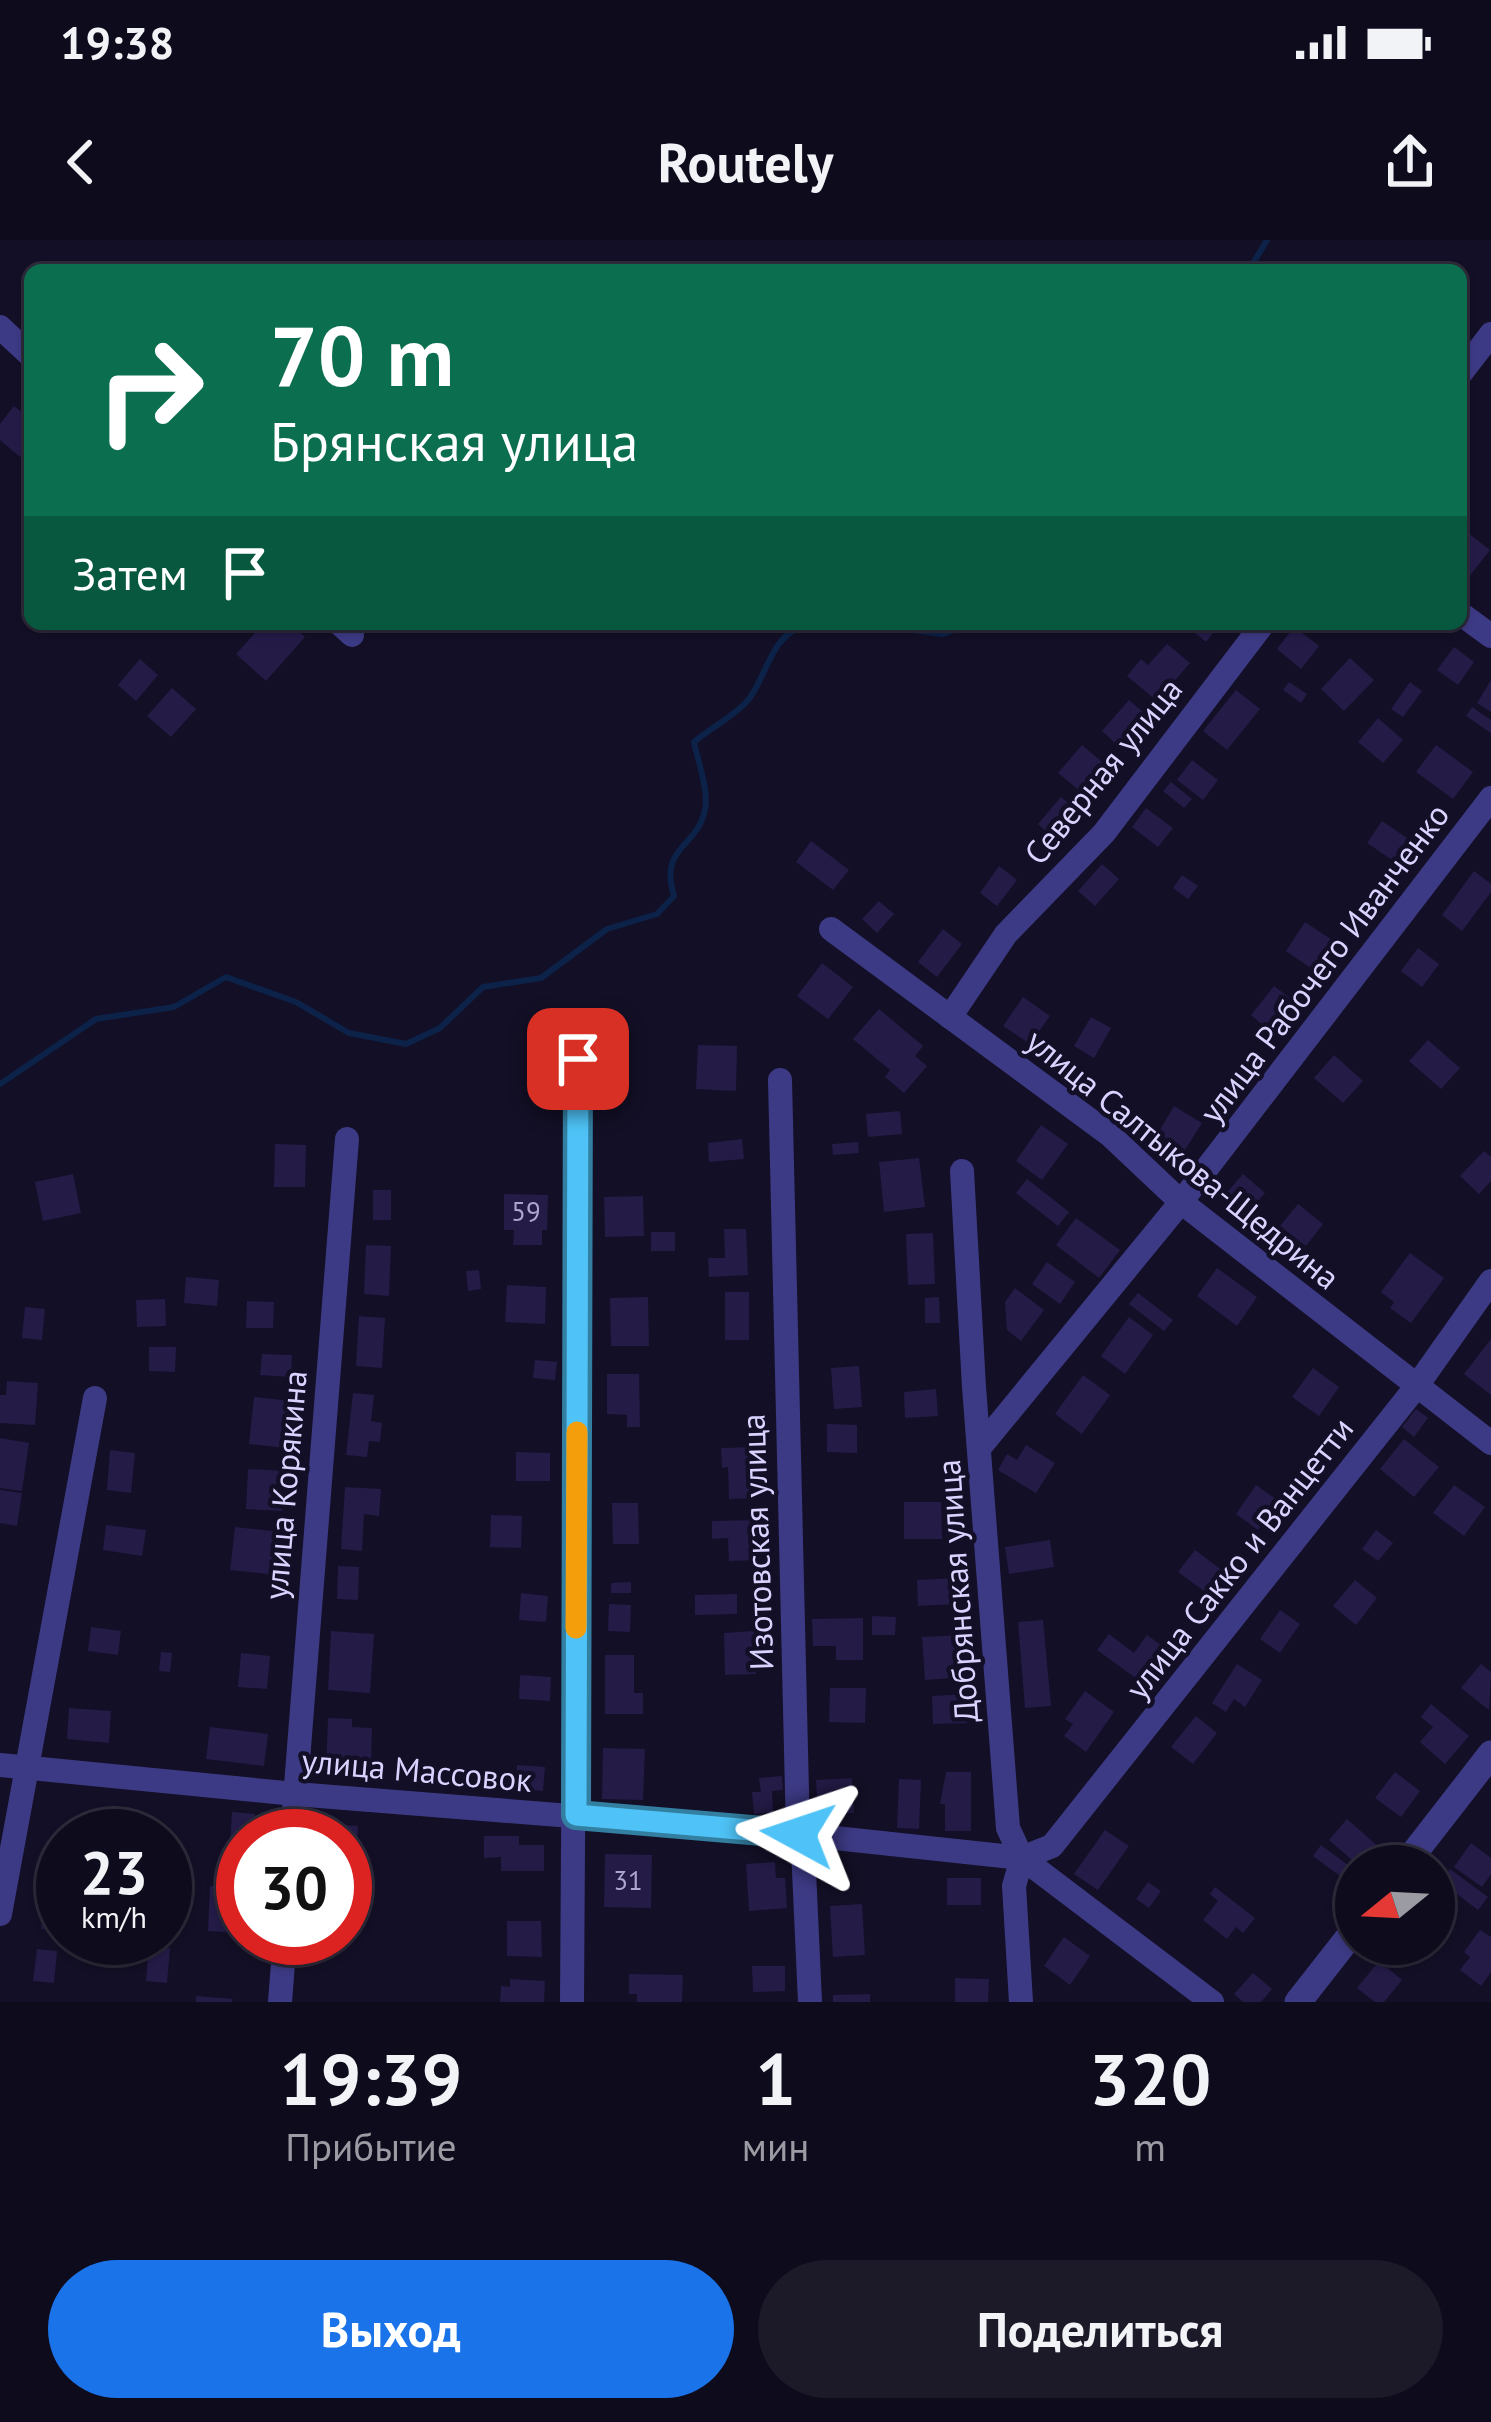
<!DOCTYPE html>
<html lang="ru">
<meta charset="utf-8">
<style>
body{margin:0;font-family:"PT Sans",sans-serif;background:#1c1929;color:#f1f3f6;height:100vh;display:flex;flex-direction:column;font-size:45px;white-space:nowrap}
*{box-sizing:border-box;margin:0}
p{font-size:39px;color:#9b9ba3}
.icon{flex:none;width:66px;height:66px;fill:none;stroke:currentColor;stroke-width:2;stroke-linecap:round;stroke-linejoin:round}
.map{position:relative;height:1762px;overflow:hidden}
.details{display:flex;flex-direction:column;background:#0e0b1c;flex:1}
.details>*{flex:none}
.guide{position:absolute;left:24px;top:24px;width:1443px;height:366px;border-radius:18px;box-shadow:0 3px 9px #0004,0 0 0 3px #2e2b3b;background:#0b6e4f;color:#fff;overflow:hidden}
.needle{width:78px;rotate:252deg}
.controls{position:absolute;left:1335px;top:1605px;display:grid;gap:24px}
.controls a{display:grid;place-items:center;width:120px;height:120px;border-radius:50%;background:#0e0b1c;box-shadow:0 3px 9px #0004,0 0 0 3px #2e2b3b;font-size:60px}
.speed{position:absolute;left:36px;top:1569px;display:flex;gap:24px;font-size:60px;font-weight:700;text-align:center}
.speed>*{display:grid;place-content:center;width:156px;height:156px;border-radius:50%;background:#0e0b1c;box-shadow:0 3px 9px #0004,0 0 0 3px #2e2b3b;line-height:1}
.speed small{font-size:30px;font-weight:400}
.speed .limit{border:18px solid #d22;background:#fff;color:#111}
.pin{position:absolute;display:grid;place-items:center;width:102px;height:102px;color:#fff;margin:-51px;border-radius:24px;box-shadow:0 6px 18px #0006}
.me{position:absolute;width:132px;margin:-66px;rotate:275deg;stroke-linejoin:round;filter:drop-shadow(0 0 9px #0008)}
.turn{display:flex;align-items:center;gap:42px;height:252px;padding:0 48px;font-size:54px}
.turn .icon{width:156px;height:156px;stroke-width:2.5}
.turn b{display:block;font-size:84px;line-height:102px}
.then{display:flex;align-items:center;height:114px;padding:0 48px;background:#0003;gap:24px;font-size:45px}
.eta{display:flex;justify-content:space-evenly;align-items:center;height:204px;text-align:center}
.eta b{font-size:72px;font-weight:600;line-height:84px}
.button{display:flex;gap:24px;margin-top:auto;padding:24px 48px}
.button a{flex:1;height:138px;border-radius:72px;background:#1a73e8;color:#fff;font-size:48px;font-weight:600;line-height:138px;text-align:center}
.button a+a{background:#1c1929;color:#f1f3f6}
.status{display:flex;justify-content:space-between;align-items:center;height:84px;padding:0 60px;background:#0e0b1c;direction:ltr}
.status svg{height:33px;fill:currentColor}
header{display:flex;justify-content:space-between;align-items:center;height:156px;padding:0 48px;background:#0e0b1c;font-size:54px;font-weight:600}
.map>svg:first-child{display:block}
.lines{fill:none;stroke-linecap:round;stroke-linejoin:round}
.stream{stroke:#0c2248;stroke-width:6}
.building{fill:#241b47}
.minor{stroke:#3d3a85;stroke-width:24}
.tertiary{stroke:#3d3a85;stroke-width:27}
.route-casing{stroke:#337fa1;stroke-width:30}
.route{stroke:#4fc3f7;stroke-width:21}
.slow{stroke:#f59e0b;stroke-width:21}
.labels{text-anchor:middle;stroke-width:9;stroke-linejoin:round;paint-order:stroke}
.number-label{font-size:27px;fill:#aca6d1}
.street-label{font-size:33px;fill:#d9d4ff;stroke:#130f26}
</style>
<div class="status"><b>19:38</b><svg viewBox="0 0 49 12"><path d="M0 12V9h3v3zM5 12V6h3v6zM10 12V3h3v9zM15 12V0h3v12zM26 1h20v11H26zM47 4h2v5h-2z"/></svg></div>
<header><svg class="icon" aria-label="back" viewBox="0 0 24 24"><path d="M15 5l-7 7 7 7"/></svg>Routely<svg class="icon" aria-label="share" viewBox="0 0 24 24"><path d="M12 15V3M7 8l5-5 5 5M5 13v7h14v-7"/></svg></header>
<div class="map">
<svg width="1491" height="1762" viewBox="0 0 1491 1762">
<rect width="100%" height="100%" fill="#130f26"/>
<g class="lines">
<g class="stream">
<polyline points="1249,30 1267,0"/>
<polyline points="869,384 943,394 971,384"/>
<path d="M 0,844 L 96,779 L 174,767 L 226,737 L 296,762 L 349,793 L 406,804 L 440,788 L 483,747 L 541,738 L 607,689 L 657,674 L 674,656 C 659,605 696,610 705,570 C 709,550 698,522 694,502 C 709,489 739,473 749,459 C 769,431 771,394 808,384"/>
</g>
</g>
<g class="building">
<polygon points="14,166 30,179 30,205 20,217 0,200 0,184"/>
<polygon points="1468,293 1490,310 1461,347 1461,301"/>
<polygon points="263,384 290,384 305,397 266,441 236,414"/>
<polygon points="1184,384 1220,384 1206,402"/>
<polygon points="1294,387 1319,406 1301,429 1277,409"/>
<polygon points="1167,404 1190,423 1157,461 1127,436 1141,419 1148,425"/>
<polygon points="1454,407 1474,422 1458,445 1437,430"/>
<polygon points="1350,418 1374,440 1344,471 1321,449"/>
<polygon points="140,419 158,435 136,461 118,445"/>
<polygon points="1491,440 1491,472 1477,463"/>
<polygon points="1289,442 1307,454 1301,463 1283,450"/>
<polygon points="1410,442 1422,451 1403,477 1391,469"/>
<polygon points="172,448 196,469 171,497 147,476"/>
<polygon points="1236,450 1260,469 1227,510 1203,491"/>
<polygon points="1129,460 1153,481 1125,512 1102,491"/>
<polygon points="1472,467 1491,480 1491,493 1466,476"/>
<polygon points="1378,478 1403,500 1383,523 1358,502"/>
<polygon points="1082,505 1108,527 1085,555 1058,533"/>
<polygon points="1436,505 1473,532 1453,559 1416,532"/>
<polygon points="1192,520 1218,540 1203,560 1177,540"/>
<polygon points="1171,542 1192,559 1184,568 1163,551"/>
<polygon points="1061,557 1076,570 1052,597 1038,584"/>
<polygon points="1146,568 1173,588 1158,607 1132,587"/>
<polygon points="1382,581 1410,600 1395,622 1367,603"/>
<polygon points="811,601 849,630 833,650 796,622"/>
<polygon points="1102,624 1119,639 1095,666 1078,651"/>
<polygon points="999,626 1017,640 997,666 980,653"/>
<polygon points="1474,631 1491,644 1491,652 1462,691 1442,675"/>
<polygon points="1182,635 1198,646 1188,659 1173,648"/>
<polygon points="879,661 894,674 877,693 862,679"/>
<polygon points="1305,682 1332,700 1312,729 1286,711"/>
<polygon points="943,689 962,704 937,737 918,722"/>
<polygon points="1418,708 1439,724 1422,747 1401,731"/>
<polygon points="822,723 853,747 828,779 797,756"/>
<polygon points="1274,746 1290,758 1266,788 1251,775"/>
<polygon points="1023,757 1050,776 1030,804 1003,786"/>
<polygon points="879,769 923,806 915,816 927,826 904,853 885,837 890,830 853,799"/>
<polygon points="1091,777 1111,788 1094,818 1074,806"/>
<polygon points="1428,800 1460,828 1441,849 1409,821"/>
<polygon points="698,805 737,806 736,851 696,849"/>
<polygon points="1334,815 1363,841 1343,863 1314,838"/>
<polygon points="1174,866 1202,883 1185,910 1158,893"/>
<polygon points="900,871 902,894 868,897 866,874"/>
<polygon points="1041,885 1068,904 1042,940 1016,921"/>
<polygon points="742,899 744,919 709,922 708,903"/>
<polygon points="858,902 859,913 833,915 832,904"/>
<polygon points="275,904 306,905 305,947 274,947"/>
<polygon points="1484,911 1491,917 1491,941 1479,954 1460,936"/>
<polygon points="919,918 925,967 884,972 879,922"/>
<polygon points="73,934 81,973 43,981 35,942"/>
<polygon points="1243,934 1265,953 1246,975 1224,956"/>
<polygon points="1027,939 1069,972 1058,986 1016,953"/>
<rect x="373" y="950" width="18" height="30"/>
<polygon points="504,954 548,955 547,990 542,990 542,1005 513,1005 514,990 504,990"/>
<polygon points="643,956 644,996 605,997 604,957"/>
<polygon points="1298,964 1323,984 1306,1006 1280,986"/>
<polygon points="1076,978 1120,1010 1099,1038 1056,1005"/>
<polygon points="724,989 746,989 748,1035 709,1037 708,1018 725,1018"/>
<rect x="651" y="992" width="24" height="19"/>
<polygon points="933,993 935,1044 908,1045 906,994"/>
<polygon points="366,1005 391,1006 389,1056 364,1054"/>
<polygon points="1410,1013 1444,1038 1411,1083 1390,1068 1394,1062 1381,1052"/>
<polygon points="1047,1022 1075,1042 1060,1064 1032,1044"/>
<polygon points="1217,1028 1257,1057 1237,1086 1197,1056"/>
<polygon points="479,1030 481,1049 468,1051 466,1031"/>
<polygon points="186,1037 219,1040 217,1066 184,1063"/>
<polygon points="507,1045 546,1047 545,1084 505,1082"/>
<polygon points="1015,1048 1044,1070 1021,1101 1007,1090 1005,1062"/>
<rect x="725" y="1052" width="24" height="48"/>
<polygon points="1138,1053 1173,1080 1164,1091 1129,1064"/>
<polygon points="648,1057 649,1106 611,1106 610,1058"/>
<polygon points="939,1057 940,1083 925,1083 925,1058"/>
<polygon points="165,1059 166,1086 137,1087 136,1060"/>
<polygon points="247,1061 274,1062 273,1088 246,1088"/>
<polygon points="25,1067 45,1069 42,1100 22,1098"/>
<polygon points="359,1076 385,1078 382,1128 356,1126"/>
<polygon points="1129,1077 1153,1095 1125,1134 1101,1116"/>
<polygon points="1491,1099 1491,1155 1464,1134"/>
<polygon points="149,1107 176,1107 175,1132 149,1131"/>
<polygon points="262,1114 292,1115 291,1137 260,1135"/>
<polygon points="535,1120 557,1122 555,1140 533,1138"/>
<polygon points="859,1126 862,1167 834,1169 831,1128"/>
<polygon points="1313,1128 1339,1147 1319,1176 1292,1157"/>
<polygon points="607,1134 639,1134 640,1187 627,1187 627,1175 607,1174"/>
<polygon points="1083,1135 1110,1155 1082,1194 1055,1174"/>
<polygon points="7,1141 38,1143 35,1185 0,1183 0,1155 6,1155"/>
<polygon points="936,1149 938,1176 905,1178 904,1152"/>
<polygon points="353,1153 374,1155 371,1181 382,1183 380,1202 369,1201 367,1217 346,1215"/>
<polygon points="254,1157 290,1161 285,1208 249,1204"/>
<polygon points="1416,1169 1428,1178 1414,1197 1402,1187"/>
<polygon points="827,1184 857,1185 857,1213 827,1212"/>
<polygon points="0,1198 29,1203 22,1251 0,1248"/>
<polygon points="1404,1199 1439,1227 1414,1257 1380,1229"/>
<polygon points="1026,1205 1055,1223 1036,1253 998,1230 1007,1214 1017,1220"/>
<polygon points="757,1207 760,1258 729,1259 728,1227 722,1228 721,1208"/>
<polygon points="110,1210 135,1213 131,1253 107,1250"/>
<polygon points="516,1212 550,1213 550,1241 516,1241"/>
<polygon points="248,1229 284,1231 282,1271 246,1269"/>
<polygon points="1256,1245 1279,1261 1258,1290 1236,1274"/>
<polygon points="1454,1245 1485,1267 1464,1296 1433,1273"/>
<polygon points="345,1247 381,1249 379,1276 364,1274 362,1311 341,1309"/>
<polygon points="0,1250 22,1253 17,1286 0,1283"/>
<polygon points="904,1262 941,1262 942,1299 904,1299"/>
<polygon points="612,1263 638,1263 639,1304 613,1304"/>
<polygon points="491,1275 522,1276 521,1308 490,1307"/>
<polygon points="759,1280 760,1320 729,1321 728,1298 712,1299 712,1281"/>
<polygon points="106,1285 146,1290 142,1316 103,1310"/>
<polygon points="235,1287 281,1292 276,1335 230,1330"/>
<polygon points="1376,1290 1393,1303 1378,1321 1362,1309"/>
<polygon points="1050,1300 1054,1327 1009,1334 1005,1307"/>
<polygon points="1195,1310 1223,1331 1207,1353 1178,1332"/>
<polygon points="338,1326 359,1327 358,1360 337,1359"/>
<polygon points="955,1338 956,1364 918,1366 917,1340"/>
<polygon points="1355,1340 1377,1358 1356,1385 1333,1366"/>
<polygon points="631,1342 631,1353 611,1353 611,1343"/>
<polygon points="521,1353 548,1356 546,1382 519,1380"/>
<polygon points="737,1354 737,1374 695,1375 695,1355"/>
<polygon points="609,1364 631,1365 630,1392 608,1391"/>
<polygon points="1280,1370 1300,1384 1280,1413 1260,1399"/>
<polygon points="872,1376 896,1377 895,1395 872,1395"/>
<polygon points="863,1378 863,1420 836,1420 836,1406 813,1406 812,1379"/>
<polygon points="1043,1380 1051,1466 1025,1468 1018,1382"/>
<polygon points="91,1387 121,1391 118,1415 88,1411"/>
<polygon points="331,1391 374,1394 370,1453 328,1450"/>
<polygon points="755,1391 755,1403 763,1403 763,1419 756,1419 756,1434 725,1435 724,1393"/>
<polygon points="1109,1394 1134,1413 1147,1395 1169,1411 1144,1444 1097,1410"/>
<polygon points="961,1395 964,1437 925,1440 922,1397"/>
<polygon points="161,1412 172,1413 170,1432 159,1431"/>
<polygon points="241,1413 270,1416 267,1449 238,1447"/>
<polygon points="605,1415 634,1415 634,1453 643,1453 643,1474 605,1474"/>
<polygon points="1237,1424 1262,1440 1245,1467 1234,1459 1226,1472 1212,1463"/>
<polygon points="1481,1424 1491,1432 1489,1470 1461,1448"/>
<polygon points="520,1435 551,1437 550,1461 519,1459"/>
<polygon points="830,1448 866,1448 865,1483 829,1482"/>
<polygon points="1085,1451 1114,1472 1086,1512 1064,1496 1073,1484 1065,1479"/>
<polygon points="966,1454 967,1483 933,1484 932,1456"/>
<polygon points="1431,1464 1469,1496 1445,1524 1420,1502 1433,1487 1421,1477"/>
<polygon points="69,1468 111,1471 109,1503 67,1499"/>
<polygon points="1196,1476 1217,1493 1193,1524 1171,1507"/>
<polygon points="328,1478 352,1479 352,1487 372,1488 371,1524 350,1523 350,1534 326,1533"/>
<polygon points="210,1487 268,1494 264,1526 206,1519"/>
<polygon points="603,1508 645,1509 643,1560 602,1559"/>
<polygon points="517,1525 545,1527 543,1551 515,1549"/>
<polygon points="946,1532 971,1532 971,1591 945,1591 945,1564 940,1564"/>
<polygon points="1395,1532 1420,1551 1401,1577 1375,1558"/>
<polygon points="782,1536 783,1550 772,1551 773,1572 754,1574 752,1552 761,1552 759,1538"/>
<polygon points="852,1538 854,1573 818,1575 816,1540"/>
<polygon points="899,1539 921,1540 919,1589 897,1588"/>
<polygon points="232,1572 255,1574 254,1596 243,1596 243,1606 230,1605"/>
<polygon points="1347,1579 1381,1609 1366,1626 1359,1626 1329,1600"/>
<polygon points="327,1584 358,1586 356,1615 365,1616 364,1638 345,1637 345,1596 326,1596"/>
<polygon points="1105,1590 1129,1606 1098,1650 1074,1634"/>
<polygon points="484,1596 519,1596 519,1605 544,1605 544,1631 501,1631 501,1617 484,1618"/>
<polygon points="55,1598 63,1598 63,1623 53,1622"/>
<polygon points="1471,1603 1491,1618 1491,1634 1482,1647 1454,1627"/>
<polygon points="1321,1605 1348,1625 1340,1636 1313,1616"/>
<polygon points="605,1614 652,1615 651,1668 604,1667"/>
<polygon points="775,1622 776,1638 785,1638 787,1668 749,1671 746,1624"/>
<polygon points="1450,1629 1488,1657 1478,1670 1441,1642"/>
<rect x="947" y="1638" width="34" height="27"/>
<polygon points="47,1640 63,1641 63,1692 41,1689"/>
<polygon points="1148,1642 1161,1651 1149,1668 1136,1659"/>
<polygon points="210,1646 243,1648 243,1693 208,1691"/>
<polygon points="1215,1647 1255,1678 1243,1693 1236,1687 1227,1699 1203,1680 1218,1661 1210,1654"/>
<polygon points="862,1664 865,1715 833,1717 830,1666"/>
<polygon points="507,1681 541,1681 542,1717 507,1716"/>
<polygon points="1480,1690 1491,1697 1491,1732 1481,1746 1460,1730 1470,1717 1464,1712"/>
<polygon points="1064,1697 1090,1716 1070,1745 1044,1726"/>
<polygon points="149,1706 170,1708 167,1743 146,1741"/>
<polygon points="37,1709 57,1711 54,1743 33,1741"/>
<polygon points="1379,1721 1402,1740 1384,1762 1375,1762 1357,1748"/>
<polygon points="752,1726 785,1726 785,1751 753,1752"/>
<polygon points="1253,1733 1272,1749 1261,1762 1243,1762 1234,1754"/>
<polygon points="629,1734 683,1735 682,1762 637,1762 637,1754 629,1754"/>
<polygon points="955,1738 989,1739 988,1762 955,1762"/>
<polygon points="510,1739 545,1741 544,1762 500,1762 501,1746 510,1747"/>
<polygon points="870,1754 870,1762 833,1762 833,1755"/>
<polygon points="196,1756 233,1759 232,1762 196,1762"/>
</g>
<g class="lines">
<g class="minor">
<polyline points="0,87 30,115"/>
<polyline points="1461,133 1491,94"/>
<polyline points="1461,374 1491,396"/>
<polyline points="340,384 352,395"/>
<polyline points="831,689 1110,895 1181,962 1491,1203"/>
<polyline points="950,777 1006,694 1104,593 1263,384"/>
<polyline points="780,840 798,1594 803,1609 810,1762"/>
<polyline points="962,931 974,1147 1008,1588 1022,1618 1014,1646 1021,1762"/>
<polyline points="981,1206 1181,962 1491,558"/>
<polyline points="0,1525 295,1554 798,1594 1022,1618 1212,1762"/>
<polyline points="292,1596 347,899"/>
<polyline points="1022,1618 1052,1606 1416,1147 1491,1041"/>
<polyline points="0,1674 95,1158"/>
<polyline points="280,1762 285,1698"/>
<polyline points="572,1762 578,819"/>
</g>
<g class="tertiary">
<polyline points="1404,1626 1491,1514"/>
<polyline points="1298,1762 1356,1688"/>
</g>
</g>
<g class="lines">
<defs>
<polyline id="route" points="578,819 576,1575 798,1594"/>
</defs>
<use href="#route" class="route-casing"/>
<use href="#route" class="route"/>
<polyline class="slow" points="576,1388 577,1192"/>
</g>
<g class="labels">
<g class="number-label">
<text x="526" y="981">59</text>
<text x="628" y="1650">31</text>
</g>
<g class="street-label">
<text transform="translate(1103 531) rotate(-51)" y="12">Северная улица</text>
<text transform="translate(1324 723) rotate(-53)" y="12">улица Рабочего Иванченко</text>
<text transform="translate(1183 919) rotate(39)" y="12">улица Салтыкова-Щедрина</text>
<text transform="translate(285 1245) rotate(-85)" y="12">улица Корякина</text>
<text transform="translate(757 1302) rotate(-92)" y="12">Изотовская улица</text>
<text transform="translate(1239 1318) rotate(-52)" y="12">улица Сакко и Ванцетти</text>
<text transform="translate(957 1351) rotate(-94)" y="12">Добрянская улица</text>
<text transform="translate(417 1530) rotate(5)" y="12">улица Массовок</text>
</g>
</g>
</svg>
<div class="controls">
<a><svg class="needle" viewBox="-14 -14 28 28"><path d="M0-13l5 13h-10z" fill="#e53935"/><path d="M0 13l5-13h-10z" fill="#9b9ba3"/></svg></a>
</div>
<div class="speed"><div>23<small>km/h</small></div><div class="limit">30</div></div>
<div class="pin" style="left:578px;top:819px;background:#d93025"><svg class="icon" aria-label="arrive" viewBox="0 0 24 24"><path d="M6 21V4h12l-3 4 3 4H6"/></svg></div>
<svg class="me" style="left:798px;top:1594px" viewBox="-20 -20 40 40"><path d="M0-17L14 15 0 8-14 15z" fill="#4fc3f7" stroke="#fff" stroke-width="4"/></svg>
<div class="guide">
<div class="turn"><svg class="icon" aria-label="right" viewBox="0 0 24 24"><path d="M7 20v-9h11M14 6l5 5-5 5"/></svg><div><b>70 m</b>Брянская улица</div></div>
<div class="then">Затем<svg class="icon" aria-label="arrive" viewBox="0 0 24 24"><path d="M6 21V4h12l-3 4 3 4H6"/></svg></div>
</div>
</div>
<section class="details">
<div class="eta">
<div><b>19:39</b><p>Прибытие</p></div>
<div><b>1</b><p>мин</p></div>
<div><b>320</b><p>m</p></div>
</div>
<div class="button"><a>Выход</a><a>Поделиться</a></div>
</section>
